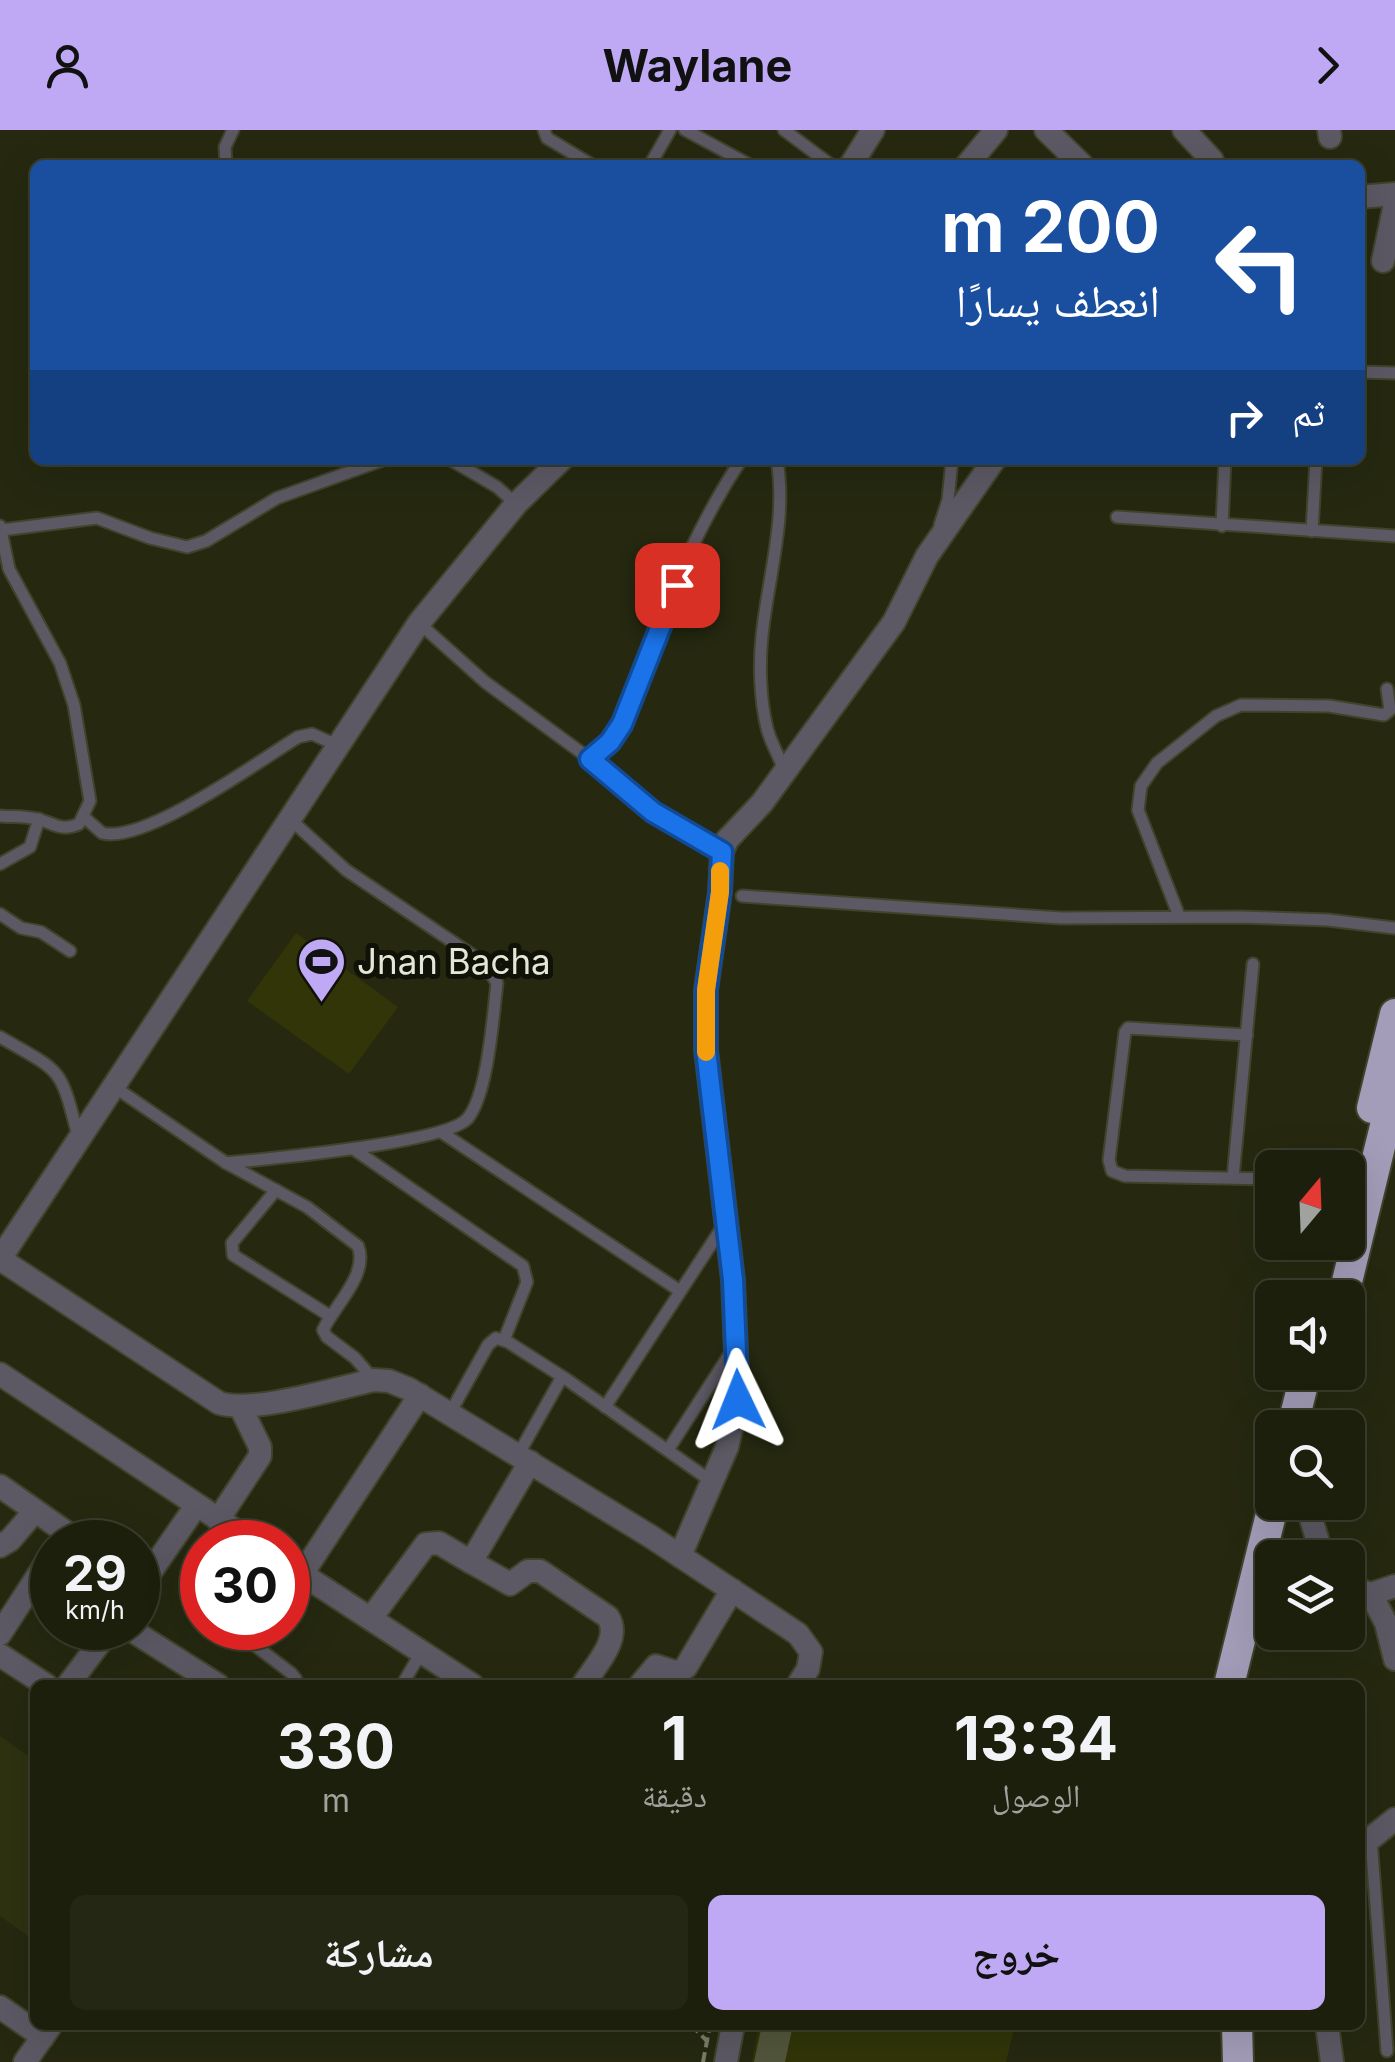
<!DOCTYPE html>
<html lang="ar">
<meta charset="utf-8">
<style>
body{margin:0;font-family:Inter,"Noto Naskh Arabic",sans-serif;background:#252715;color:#f1f3f6;direction:rtl;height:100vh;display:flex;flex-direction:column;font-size:38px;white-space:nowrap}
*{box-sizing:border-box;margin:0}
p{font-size:32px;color:#a0a29d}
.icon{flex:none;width:55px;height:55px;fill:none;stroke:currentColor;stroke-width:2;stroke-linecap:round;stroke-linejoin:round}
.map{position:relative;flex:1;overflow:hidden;direction:ltr}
.panel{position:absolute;left:30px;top:1550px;width:1335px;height:350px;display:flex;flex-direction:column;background:#1c1f0c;border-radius:15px;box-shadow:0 10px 40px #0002,0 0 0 2px #3a3d2d;direction:rtl}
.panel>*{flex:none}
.top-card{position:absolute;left:30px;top:30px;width:1335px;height:305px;border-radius:15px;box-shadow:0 10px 40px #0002,0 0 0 2px #3a3d2d;direction:rtl;background:#1a4fa0;color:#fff;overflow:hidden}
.needle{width:65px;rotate:19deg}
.tools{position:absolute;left:1255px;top:1020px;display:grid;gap:20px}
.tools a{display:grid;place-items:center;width:110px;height:110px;border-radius:15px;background:#1c1f0c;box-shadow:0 10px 40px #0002,0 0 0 2px #3a3d2d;font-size:50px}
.speed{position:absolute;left:30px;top:1390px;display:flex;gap:20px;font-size:50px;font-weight:700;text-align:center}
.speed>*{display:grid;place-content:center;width:130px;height:130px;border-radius:50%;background:#1c1f0c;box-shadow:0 10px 40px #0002,0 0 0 2px #3a3d2d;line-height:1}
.speed small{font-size:25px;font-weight:400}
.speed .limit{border:15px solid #d22;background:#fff;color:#111}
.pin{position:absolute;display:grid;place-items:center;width:85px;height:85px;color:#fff;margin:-42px;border-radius:20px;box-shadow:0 5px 15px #0006}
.me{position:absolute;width:110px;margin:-55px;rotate:358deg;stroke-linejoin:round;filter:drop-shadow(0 0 8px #0008)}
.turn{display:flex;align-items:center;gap:35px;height:210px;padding:0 40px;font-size:45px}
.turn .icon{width:130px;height:130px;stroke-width:2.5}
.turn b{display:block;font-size:70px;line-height:85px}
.then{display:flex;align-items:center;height:95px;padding:0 40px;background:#0003;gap:20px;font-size:38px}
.eta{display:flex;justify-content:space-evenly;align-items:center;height:170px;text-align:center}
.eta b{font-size:60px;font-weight:700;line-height:70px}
.button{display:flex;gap:20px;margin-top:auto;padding:20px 40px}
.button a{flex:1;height:115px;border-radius:15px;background:#bfa9f4;color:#111;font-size:40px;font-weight:700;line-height:115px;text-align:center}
.button a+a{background:#252715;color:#f1f3f6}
header{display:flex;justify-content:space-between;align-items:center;height:130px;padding:0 40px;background:#bfa9f4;color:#111;font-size:45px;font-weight:700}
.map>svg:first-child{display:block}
.built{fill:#2e3211}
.green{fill:#313508}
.building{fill:#52563b}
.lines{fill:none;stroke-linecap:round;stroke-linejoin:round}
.lane-casing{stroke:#41442c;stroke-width:15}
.street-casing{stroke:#41442c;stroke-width:26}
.highway-casing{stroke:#41442c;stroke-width:34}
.path{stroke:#7a7d68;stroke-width:4;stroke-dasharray:10 5;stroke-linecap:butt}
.lane{stroke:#5c5964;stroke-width:11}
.street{stroke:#5c5964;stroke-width:22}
.highway{stroke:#a49db9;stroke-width:30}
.route-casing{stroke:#114b97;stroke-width:25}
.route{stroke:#1a73e8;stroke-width:18}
.slow{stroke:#f59e0b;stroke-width:18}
.labels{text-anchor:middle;stroke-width:10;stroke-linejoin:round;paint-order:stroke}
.poi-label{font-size:35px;fill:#e4e7d7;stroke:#101107;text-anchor:start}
</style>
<header><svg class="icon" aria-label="forward" viewBox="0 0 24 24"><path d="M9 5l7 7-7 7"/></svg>Waylane<svg class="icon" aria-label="person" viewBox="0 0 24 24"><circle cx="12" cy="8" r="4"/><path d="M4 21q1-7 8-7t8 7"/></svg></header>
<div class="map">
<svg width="1395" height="1932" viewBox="0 0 1395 1932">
<rect width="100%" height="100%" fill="#262910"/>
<polygon class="built" points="0,1606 35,1631 35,1797 28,1806 0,1786"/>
<g class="green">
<polygon points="296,803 398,877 349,944 247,871"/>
<polygon points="759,1895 1015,1895 1006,1932 752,1932"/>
</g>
<polygon class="building" points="762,1895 793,1895 785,1932 754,1932"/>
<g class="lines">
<defs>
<g id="lane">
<polyline points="544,0 547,8 592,35"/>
<polyline points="685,0 750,35"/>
<polyline points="784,0 831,35"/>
<polyline points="226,35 225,17 233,0"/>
<polyline points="650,35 670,0"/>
<polyline points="1360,242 1395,243"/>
<polyline points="451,330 497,357 516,374"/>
<path d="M 777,330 C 787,389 768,447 762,506 C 759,534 760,570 767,598 C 770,611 779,626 784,640"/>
<polyline points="1117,387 1395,406"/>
<polyline points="940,395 948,370 952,330"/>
<path d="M 0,396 L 9,439 L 60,533 L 74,575 L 90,671 L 79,694 C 60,702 54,693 37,689 C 25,686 12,687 0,686"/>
<polyline points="1222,396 1225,330"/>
<polyline points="2,400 97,388 150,408 187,417 206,411 277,368 383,330"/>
<polyline points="1312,401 1316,330"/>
<polyline points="419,493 485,552 590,629 637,670 722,722"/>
<path d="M 590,629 C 629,603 635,556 650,516 C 675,451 703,387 741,330"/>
<path d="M 84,687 L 102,703 C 145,714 259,631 298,607 L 312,604 L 339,616"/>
<polyline points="0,734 30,717 39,689"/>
<polyline points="742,766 1061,788 1240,787 1328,790 1395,798"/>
<polyline points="0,784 21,798 41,802 70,821"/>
<polyline points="1179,786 1138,680 1141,656 1157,633 1216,586 1241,575 1329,576 1384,585 1390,580 1387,559"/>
<polyline points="1247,905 1128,898 1125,902 1109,1030 1112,1041 1125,1046 1272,1049"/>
<path d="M 0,907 C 62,943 60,935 78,1006"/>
<path d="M 113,956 L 226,1033 L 307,1077 L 358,1116 C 369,1145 334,1176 323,1200 L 327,1207 L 355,1228 L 374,1250"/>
<polyline points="441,1002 680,1161"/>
<polyline points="355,1020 523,1136 527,1152 504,1210"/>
<path d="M 226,1033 C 266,1029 448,1013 468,988 C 488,963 493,886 497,853 L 484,833 L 346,740 L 291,690"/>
<polyline points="1233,1048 1253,834"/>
<polyline points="1348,1050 1354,1050"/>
<polyline points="276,1060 232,1113 233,1125 330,1186"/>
<polyline points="605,1277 723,1096"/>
<polyline points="450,1283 488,1215 496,1208 508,1212 566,1249 711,1351"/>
<polyline points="668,1320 733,1219"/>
<polyline points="518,1325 562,1247"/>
<polyline points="232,1498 291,1543 296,1549 294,1555"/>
<polyline points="402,1555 422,1521"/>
<polyline points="1371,1709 1387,1921"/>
</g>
<g id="street">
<polyline points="1046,0 1082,35"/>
<polyline points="1184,0 1212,30"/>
<polyline points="1329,0 1330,7"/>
<polyline points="851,35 873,0"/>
<polyline points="967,35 996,0"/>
<polyline points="1360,67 1395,64"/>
<polyline points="1383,131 1395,74"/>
<path d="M 561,330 L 516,374 L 419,493 L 0,1129 L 219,1273 C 253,1284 337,1258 374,1250 L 389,1251 L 409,1259 L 650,1406 L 798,1504 L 811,1522 L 808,1539 L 798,1555"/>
<polyline points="0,1244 253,1412"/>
<polyline points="0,1356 67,1403"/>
<polyline points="1306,1372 1323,1428"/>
<polyline points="218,1390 260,1326 260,1317 240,1276"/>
<polyline points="0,1416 10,1410 35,1381"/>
<polyline points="680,1426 727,1317 738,1270 733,1150 706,920 706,860 720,762 722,722 727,710 762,673 894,492 927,426 994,330"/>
<path d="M 471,1432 L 510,1454 L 528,1441 L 540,1441 L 608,1487 C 622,1509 595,1536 583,1555"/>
<polyline points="288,1435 472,1555"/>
<polyline points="302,1444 420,1265"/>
<polyline points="1348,1457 1371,1464 1395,1456"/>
<polyline points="138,1460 196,1376"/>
<polyline points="1371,1464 1386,1493 1395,1529"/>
<polyline points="371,1488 426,1414 439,1413 471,1432 530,1332"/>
<polyline points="128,1498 218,1555"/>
<polyline points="0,1504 52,1424"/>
<polyline points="0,1525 46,1555"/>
<polyline points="68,1555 111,1498"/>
<polyline points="640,1555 656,1536 678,1543 686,1537 732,1460"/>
<polyline points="1360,1717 1395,1689"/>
<polyline points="0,1877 43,1907"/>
<polyline points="1327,1895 1332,1932"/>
<polyline points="25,1932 51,1895"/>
<polyline points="726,1932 733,1895"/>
</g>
<g id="highway">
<polyline points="1372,978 1395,884"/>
<polyline points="1343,1168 1395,955"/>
<polyline points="1292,1298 1306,1242"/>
<polyline points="1229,1555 1274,1372"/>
<polyline points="1237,1895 1238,1932"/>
</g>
</defs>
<use href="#lane" class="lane-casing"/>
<use href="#street" class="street-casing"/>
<use href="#highway" class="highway-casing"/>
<g class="path">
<polyline points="691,1895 708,1912"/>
<polyline points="703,1932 710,1895"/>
</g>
<use href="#lane" class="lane"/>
<use href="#street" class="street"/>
<use href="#highway" class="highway"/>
</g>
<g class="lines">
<defs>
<polyline id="route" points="677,455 622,594 610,612 590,629 653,682 722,722 720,762 706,860 706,920 733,1150 738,1270"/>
</defs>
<use href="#route" class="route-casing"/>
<use href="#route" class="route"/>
<polyline class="slow" points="706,922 706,860 720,762 720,741"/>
</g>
<defs>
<symbol id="stadium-pin" viewBox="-11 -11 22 30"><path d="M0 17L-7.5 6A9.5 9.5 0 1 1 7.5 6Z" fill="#bfa9f4" stroke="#101107"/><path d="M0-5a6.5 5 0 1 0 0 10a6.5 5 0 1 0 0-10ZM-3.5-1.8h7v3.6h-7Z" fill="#111"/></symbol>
</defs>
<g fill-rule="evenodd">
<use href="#stadium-pin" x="294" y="804" width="55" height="75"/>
</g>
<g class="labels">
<g class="poi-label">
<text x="357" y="844">Jnan Bacha</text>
</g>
</g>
</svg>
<div class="tools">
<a><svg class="needle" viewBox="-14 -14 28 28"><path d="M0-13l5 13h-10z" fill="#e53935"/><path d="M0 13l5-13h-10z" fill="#a0a29d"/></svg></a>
<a><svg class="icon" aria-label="sound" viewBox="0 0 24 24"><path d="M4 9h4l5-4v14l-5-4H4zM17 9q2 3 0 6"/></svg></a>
<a><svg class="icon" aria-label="search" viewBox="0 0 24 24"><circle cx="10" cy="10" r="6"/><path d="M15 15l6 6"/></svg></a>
<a><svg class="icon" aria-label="layers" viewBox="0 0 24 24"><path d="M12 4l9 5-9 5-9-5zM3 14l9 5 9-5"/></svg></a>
</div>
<div class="speed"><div>29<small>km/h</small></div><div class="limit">30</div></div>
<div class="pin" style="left:677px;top:455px;background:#d93025"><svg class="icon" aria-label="arrive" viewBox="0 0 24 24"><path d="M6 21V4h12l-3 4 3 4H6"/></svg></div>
<svg class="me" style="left:738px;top:1270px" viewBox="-20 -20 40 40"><path d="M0-17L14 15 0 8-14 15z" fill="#1a73e8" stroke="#fff" stroke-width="4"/></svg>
<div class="top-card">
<div class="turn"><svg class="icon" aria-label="left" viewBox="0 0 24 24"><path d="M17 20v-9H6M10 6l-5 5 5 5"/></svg><div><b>200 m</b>انعطف يسارًا</div></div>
<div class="then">ثم<svg class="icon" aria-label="right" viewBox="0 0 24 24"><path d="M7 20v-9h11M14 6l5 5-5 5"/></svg></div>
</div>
<section class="panel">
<div class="eta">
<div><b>13:34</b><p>الوصول</p></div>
<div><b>1</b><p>دقيقة</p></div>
<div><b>330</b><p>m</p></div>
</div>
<div class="button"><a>خروج</a><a>مشاركة</a></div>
</section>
</div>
